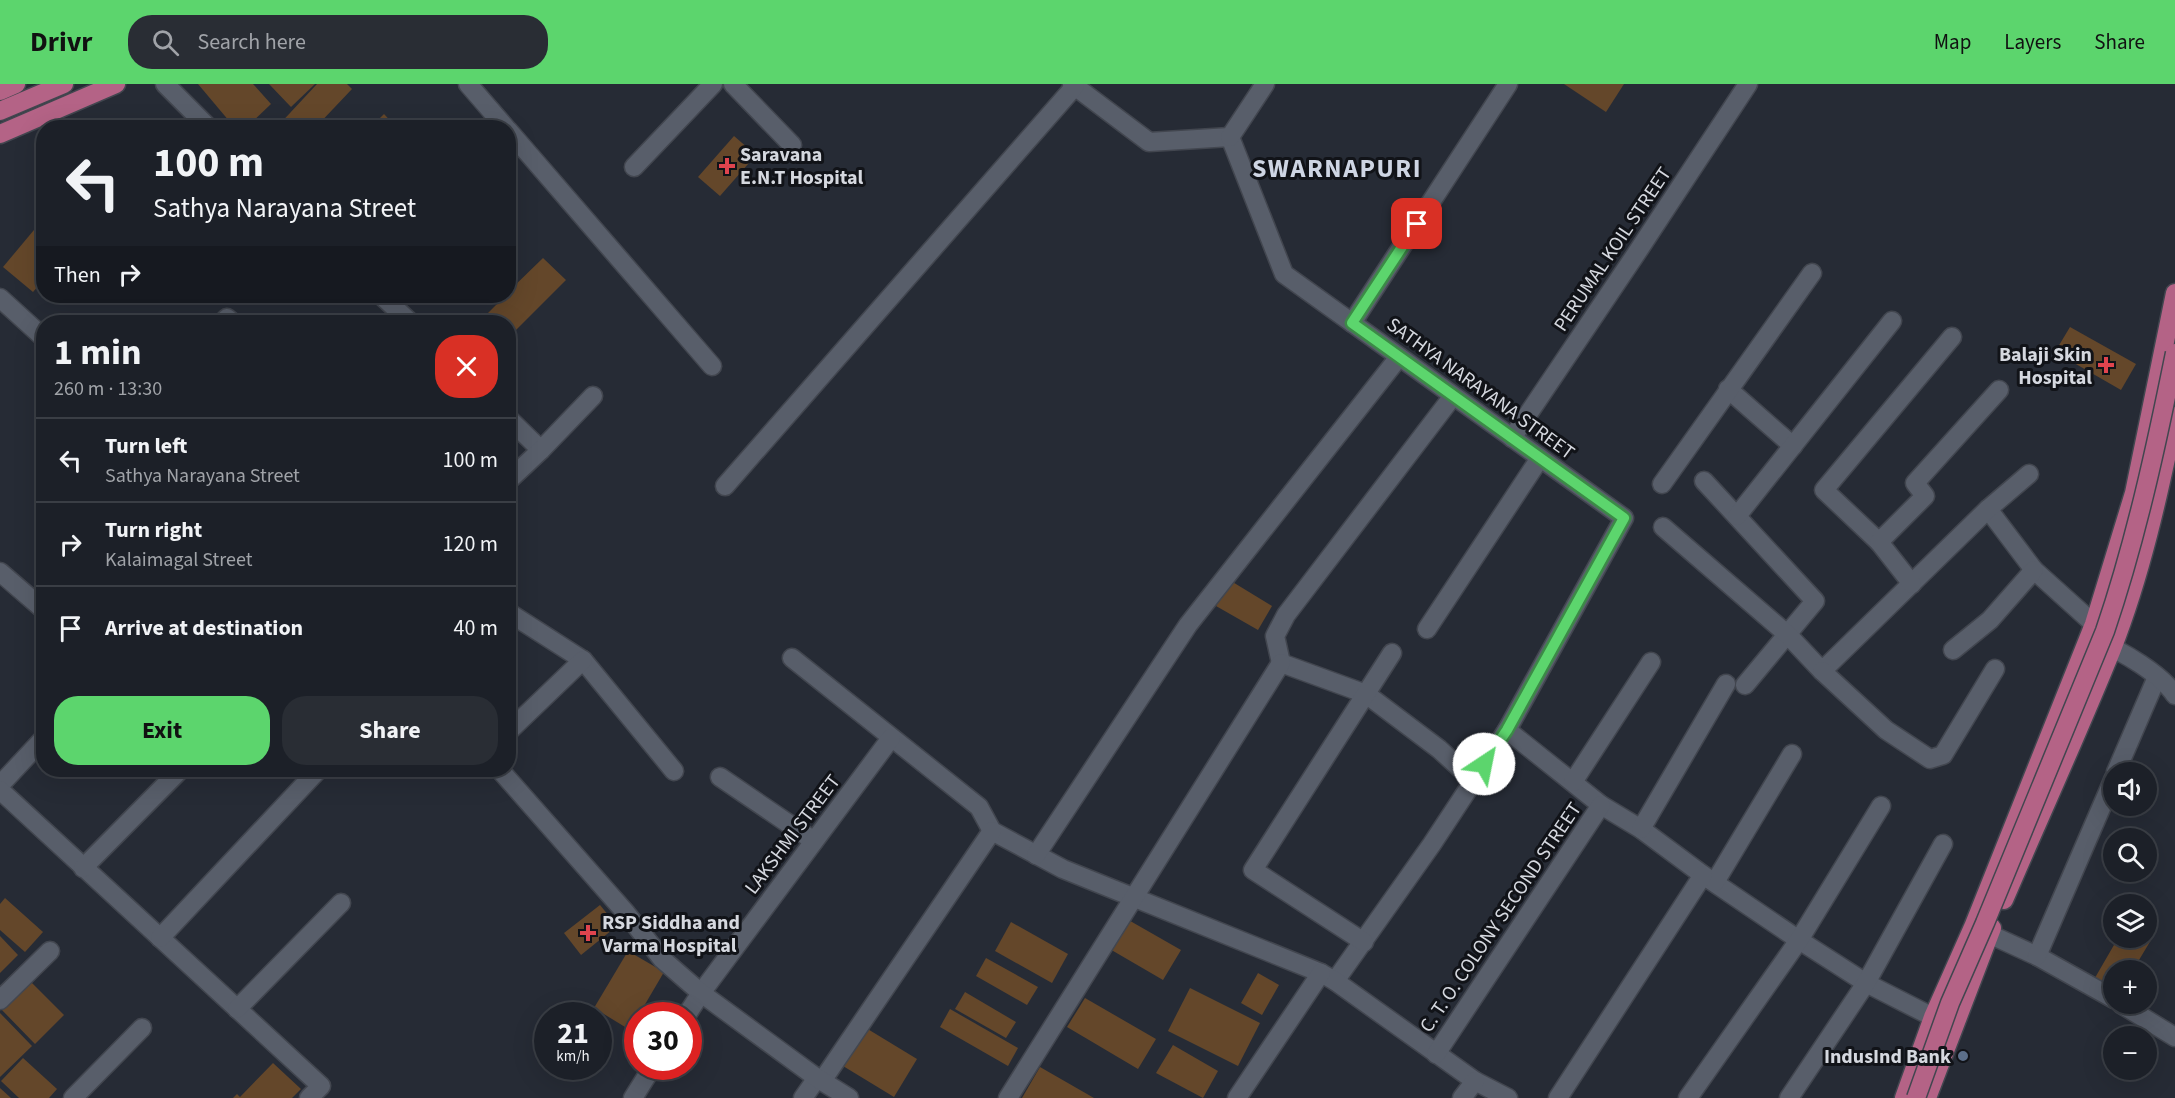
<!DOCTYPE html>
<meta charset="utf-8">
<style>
body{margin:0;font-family:"Source Sans 3",sans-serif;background:#292d34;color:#f1f3f6;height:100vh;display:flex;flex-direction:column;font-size:22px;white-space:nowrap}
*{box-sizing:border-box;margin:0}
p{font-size:20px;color:#a0a3a8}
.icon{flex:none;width:33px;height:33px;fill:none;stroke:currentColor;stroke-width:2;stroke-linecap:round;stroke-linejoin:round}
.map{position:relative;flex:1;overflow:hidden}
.sheet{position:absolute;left:36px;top:231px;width:480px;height:462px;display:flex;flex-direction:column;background:#1c2028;border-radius:24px;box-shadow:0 6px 24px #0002,0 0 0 2px #3a3e45}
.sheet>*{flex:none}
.top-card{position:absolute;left:36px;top:36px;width:480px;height:183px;border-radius:24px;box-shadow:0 6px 24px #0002,0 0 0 2px #3a3e45;background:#1c2028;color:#f1f3f6;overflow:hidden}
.fabs{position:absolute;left:2103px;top:678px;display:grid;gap:12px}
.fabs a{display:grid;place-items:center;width:54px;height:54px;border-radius:50%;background:#1c2028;box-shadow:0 6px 24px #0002,0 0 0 2px #3a3e45;font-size:30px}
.speed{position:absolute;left:534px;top:918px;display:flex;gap:12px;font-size:30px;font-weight:700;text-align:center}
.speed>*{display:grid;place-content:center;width:78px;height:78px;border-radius:50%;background:#1c2028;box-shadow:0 6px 24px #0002,0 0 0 2px #3a3e45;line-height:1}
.speed small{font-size:15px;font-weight:400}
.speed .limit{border:9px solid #d22;background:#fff;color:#111}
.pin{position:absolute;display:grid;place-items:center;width:51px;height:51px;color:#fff;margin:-26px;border-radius:12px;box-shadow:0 3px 9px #0006}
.me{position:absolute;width:66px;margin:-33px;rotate:34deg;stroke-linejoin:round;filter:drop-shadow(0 0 4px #0008)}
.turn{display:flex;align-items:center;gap:21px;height:126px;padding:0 18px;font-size:27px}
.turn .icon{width:78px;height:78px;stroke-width:2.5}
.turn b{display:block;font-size:42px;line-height:51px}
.then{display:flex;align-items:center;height:57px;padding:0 18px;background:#0003;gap:12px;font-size:22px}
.round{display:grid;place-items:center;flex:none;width:63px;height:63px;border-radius:24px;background:#292d34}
.summary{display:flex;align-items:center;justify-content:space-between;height:102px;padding:0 18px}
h1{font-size:36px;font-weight:700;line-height:45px}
.button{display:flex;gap:12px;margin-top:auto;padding:12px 18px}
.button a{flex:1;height:69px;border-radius:24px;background:#5cd56d;color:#111;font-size:24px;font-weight:700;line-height:69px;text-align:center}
.button a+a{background:#292d34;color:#f1f3f6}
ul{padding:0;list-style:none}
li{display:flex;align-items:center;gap:18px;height:84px;padding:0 18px;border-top:2px solid #3a3e45}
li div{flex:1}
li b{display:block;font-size:22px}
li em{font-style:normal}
header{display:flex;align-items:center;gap:36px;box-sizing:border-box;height:84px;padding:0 30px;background:#5cd56d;color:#111}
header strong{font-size:28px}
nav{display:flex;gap:33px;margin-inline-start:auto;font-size:21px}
.search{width:420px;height:54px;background:#292d34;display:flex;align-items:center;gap:15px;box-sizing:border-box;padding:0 21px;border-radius:24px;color:#a0a3a8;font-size:22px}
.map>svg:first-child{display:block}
.building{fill:#64472a}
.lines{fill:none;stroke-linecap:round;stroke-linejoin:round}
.street-casing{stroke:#42464f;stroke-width:21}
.secondary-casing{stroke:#42464f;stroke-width:21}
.primary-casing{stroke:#42464f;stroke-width:21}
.street{stroke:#585e6a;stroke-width:18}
.secondary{stroke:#585e6a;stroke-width:18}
.primary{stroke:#b46386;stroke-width:18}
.primary-bridge-casing{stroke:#42464f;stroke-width:21;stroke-linecap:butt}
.primary-bridge{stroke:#b46386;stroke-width:18}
.route-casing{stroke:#3c8a47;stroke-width:15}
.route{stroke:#5cd56d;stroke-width:10}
.health-dot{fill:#e0444e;stroke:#111318;stroke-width:2}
.service-dot{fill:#5c6f8a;stroke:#111318;stroke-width:2}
.labels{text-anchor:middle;stroke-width:6;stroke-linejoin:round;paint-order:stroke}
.poi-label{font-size:20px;font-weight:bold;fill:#d5d8df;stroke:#111318;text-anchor:start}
.street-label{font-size:20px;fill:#d5d8df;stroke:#111318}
.district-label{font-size:26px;font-weight:bold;letter-spacing:1.5px;fill:#ced5e3;stroke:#111318}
</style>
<header>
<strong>Drivr</strong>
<div class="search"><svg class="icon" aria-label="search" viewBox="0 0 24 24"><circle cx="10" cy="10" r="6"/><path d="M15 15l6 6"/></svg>Search here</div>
<nav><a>Map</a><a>Layers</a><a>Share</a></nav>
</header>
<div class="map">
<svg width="2175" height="1014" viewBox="0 0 2175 1014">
<rect width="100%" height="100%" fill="#262b35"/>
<g class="building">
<polygon points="198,0 253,0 271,20 246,44 235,44"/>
<polygon points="269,0 315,0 291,23"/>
<polygon points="317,0 347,0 352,5 315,44 276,44"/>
<polygon points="1564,0 1624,0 1606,28"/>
<polygon points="384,30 397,44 370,44"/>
<polygon points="734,52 756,71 720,112 698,93"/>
<polygon points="44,134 44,195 33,208 3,183"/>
<polygon points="543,174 566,196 508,254 508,238 479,238 505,212 508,212 508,208"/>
<polygon points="2070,243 2136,280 2121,306 2055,268"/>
<polygon points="1231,497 1272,522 1258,546 1216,522"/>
<polygon points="5,814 43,848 25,868 0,846 0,820"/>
<polygon points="600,821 617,842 581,871 564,849"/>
<polygon points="1125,834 1181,866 1163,896 1108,864"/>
<polygon points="1011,838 1068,870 1052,899 995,867"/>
<polygon points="2146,847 2154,851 2133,886 2114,886 2114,912 2092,899 2118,854 2146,854"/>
<polygon points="0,852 18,871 0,889"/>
<polygon points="628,867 664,888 630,946 594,924"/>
<polygon points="986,874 1038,903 1027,921 976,892"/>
<polygon points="1258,889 1279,901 1262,931 1241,919"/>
<polygon points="29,896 64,931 35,960 0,924"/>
<polygon points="1190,904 1260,939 1238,982 1168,947"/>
<polygon points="965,908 1016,938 1006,954 955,925"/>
<polygon points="1085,914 1156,955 1138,985 1067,943"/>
<polygon points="950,925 1018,964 1008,982 940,943"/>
<polygon points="0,929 32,962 0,993"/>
<polygon points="866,944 917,975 894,1013 843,982"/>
<polygon points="1173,961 1218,987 1203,1014 1156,989"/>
<polygon points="23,974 57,1005 49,1014 19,1014 1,997"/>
<polygon points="273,979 301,1005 292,1014 233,1014 237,1010 240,1013"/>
<polygon points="1040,983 1094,1014 1022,1014"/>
<polygon points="0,1004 11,1014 0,1014"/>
</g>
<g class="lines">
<defs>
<g id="street">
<polyline points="165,0 209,44"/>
<polyline points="468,0 506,44"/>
<polyline points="733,0 792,61"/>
<polyline points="1072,0 1149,58 1230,53 1284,190 1624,434 1507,646 1432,760 1335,897"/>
<polyline points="508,46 712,282"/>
<polyline points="1230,53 1265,0"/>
<polyline points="634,83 713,0"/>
<polyline points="382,212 410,238"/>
<polyline points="223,238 227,234 232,238"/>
<polyline points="1352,239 1508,0"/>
<polyline points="1728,305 1793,362"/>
<polyline points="1453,312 1286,531 1275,552 1281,579 1366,610 1439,665 1473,696"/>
<polyline points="508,334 541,366"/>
<polyline points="1512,354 1636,170 1748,0"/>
<polyline points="508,397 541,366 593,312"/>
<polyline points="1704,397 1815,517 1745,601"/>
<polyline points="1662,400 1812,189"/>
<polyline points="725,402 1075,2"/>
<polyline points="1988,425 2034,486 2094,540"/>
<polyline points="1737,432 1892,237"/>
<polyline points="1663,443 1788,551 1822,587 1988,425 2029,390"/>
<polyline points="1879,458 1824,406 1952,253"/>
<polyline points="0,488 44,526"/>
<polyline points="1912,500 1879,458 1925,412 1915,399 1999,306"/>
<polyline points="508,528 583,576 674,687"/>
<polyline points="1427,545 1540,374"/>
<polyline points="1953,566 1990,536 2034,486"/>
<polyline points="792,574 979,723 992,747 1063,785 1321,889 1335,897 1475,997 1508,1014"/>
<polyline points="1822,587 1886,646 1930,675 1943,671 1995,585"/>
<polyline points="1507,646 1601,721 1641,745 1703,791 1799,856 1866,899 1933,933"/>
<polyline points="508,648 583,576"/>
<polyline points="2116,688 2157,593"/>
<polyline points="720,693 814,757"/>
<polyline points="1573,698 1651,578"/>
<polyline points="0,701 44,654"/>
<polyline points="0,706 321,1002 309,1014"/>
<polyline points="1641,745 1726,600"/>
<polyline points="1036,771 1188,541 1399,273"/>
<polyline points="83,784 180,686"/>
<polyline points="1715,798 1792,670"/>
<polyline points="1989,850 2037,872 2114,915"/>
<polyline points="160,854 318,686"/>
<polyline points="1364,858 1253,786 1392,569"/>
<polyline points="2037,872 2114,694"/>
<polyline points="0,916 50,867"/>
<polyline points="2121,920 2175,953"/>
<polyline points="237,925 341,819"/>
<polyline points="686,932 701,909 891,654"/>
<polyline points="1436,970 1601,721"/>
<polyline points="822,997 992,747"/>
<polyline points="73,1014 142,944"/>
<polyline points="633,1014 653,982"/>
<polyline points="803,1014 817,994"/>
<polyline points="1008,1014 1281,579"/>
<polyline points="1237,1014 1321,889"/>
<polyline points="1462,1014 1475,997"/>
<polyline points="1558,1014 1703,791"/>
<polyline points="1688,1014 1799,856 1881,722"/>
<polyline points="1789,1014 1866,899 1943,760"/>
</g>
<g id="secondary">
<polyline points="0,214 44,254"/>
<path d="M 2099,558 C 2122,567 2161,590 2175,611"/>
<polyline points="500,686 626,829 662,875 701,909 817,994 849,1014"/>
</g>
<g id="primary">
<polyline points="0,7 16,0"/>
<polyline points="0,27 64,0"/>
<polyline points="0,50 116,0"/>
<path d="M 2004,816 C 2040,732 2078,649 2112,565 C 2141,491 2159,410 2175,332"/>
<polyline points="1904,1014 1933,933 1973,843 2094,540 2134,409 2175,209"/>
<polyline points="1927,1014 1992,844"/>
</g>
</defs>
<use href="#street" class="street-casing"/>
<use href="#secondary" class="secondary-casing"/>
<use href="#primary" class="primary-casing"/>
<use href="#street" class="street"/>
<use href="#secondary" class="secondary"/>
<use href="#primary" class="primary"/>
<defs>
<path id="primary-bridge" d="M 1916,1014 L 1950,919 L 1985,839 L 2105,547 C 2136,456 2156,363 2175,269"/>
</defs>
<use href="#primary-bridge" class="primary-bridge-casing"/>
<use href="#primary-bridge" class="primary-bridge"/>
</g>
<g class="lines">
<defs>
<polyline id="route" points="1417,140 1352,239 1624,434 1507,646 1484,680"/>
</defs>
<use href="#route" class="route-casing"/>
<use href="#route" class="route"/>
</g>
<g class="health-dot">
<path d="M724 73h6v6h6v6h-6v6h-6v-6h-6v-6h6z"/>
<path d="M2103 272h6v6h6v6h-6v6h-6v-6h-6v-6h6z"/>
<path d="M585 840h6v6h6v6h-6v6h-6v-6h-6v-6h6z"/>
</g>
<circle class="service-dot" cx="1963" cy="972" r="6"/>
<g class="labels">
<g class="poi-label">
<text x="740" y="77">Saravana<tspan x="740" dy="23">E.N.T Hospital</tspan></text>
<text x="2092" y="277" text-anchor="end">Balaji Skin<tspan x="2092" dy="23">Hospital</tspan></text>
<text x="602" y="845">RSP Siddha and<tspan x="602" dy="23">Varma Hospital</tspan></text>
<text x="1951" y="979" text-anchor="end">IndusInd Bank</text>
</g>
<g class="street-label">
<text transform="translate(1612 165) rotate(-56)" y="7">PERUMAL KOIL STREET</text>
<text transform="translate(1481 304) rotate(36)" y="7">SATHYA NARAYANA STREET</text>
<text transform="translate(792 750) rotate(-53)" y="7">LAKSHMI STREET</text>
<text transform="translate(1500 833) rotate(-56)" y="7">C. T. O. COLONY SECOND STREET</text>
</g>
<g class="district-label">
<text x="1337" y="93">SWARNAPURI</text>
</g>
</g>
</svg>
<div class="fabs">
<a><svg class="icon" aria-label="sound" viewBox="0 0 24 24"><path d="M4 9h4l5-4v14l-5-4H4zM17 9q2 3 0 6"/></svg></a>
<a><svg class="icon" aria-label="search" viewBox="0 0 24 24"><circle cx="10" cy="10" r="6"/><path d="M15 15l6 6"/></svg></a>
<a><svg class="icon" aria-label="layers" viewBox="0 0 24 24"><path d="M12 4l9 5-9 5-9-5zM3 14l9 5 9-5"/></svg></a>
<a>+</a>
<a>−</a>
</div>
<div class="speed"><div>21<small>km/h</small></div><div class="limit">30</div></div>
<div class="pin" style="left:1417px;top:140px;background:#d93025"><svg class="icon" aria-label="arrive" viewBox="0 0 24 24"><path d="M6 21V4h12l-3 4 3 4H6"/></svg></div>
<svg class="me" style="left:1484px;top:680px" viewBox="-20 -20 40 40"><circle r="19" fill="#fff"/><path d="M0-13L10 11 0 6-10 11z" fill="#5cd56d"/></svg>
<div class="top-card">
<div class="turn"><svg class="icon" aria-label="left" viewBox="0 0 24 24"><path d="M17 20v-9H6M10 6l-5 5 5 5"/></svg><div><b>100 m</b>Sathya Narayana Street</div></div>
<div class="then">Then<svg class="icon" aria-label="right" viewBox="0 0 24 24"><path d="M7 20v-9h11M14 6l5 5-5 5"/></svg></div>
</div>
<section class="sheet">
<div class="summary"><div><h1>1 min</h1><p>260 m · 13:30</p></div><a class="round" style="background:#d93025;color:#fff"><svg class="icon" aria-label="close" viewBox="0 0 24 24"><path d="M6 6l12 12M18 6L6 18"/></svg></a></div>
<ul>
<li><svg class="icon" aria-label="left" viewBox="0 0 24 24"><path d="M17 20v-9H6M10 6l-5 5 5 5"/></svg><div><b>Turn left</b><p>Sathya Narayana Street</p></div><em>100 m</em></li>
<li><svg class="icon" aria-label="right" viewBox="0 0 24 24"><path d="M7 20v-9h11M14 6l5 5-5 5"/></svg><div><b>Turn right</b><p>Kalaimagal Street</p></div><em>120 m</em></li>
<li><svg class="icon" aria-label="arrive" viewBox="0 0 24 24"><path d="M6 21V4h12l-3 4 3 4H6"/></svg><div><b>Arrive at destination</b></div><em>40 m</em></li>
</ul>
<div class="button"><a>Exit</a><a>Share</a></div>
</section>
</div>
